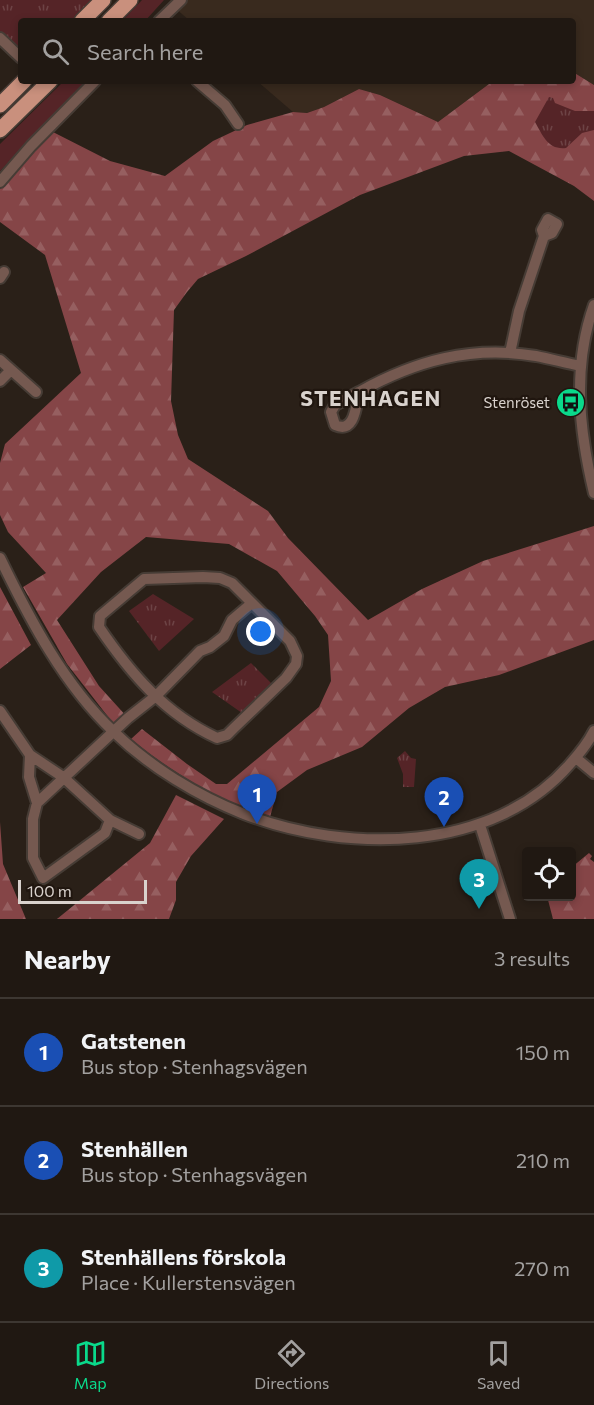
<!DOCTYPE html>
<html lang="en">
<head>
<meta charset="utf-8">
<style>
	:root { --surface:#201812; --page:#2d2520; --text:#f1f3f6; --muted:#a2a09f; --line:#3d3732; --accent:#0ad98b }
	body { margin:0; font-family:Commissioner,sans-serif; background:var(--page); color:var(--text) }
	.controls { position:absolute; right:18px; bottom:18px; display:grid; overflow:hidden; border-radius:6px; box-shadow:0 3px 9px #0003 }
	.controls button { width:54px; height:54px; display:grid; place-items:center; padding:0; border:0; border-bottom:2px solid var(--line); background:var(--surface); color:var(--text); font:30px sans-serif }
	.scale { position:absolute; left:18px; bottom:15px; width:129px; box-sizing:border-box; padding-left:6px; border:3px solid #d9d2cd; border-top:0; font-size:16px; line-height:21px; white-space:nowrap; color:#d9d2cd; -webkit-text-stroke:4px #20160f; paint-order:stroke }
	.you { position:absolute; left:261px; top:632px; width:21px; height:21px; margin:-15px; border:4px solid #fff; border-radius:50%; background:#1a73e8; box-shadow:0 0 0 9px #1a73e833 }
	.badge { display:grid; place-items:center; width:39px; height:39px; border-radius:50%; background:var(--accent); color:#fff; font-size:20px; font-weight:700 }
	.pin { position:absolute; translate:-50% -50px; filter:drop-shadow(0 2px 3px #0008) }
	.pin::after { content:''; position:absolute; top:32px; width:21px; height:18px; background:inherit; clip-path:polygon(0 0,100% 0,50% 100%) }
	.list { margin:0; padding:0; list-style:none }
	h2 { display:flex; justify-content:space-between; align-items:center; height:78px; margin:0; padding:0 24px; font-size:26px }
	h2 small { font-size:20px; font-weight:400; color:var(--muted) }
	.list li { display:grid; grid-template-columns:39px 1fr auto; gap:18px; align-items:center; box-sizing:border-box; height:108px; padding:0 24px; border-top:2px solid var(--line) }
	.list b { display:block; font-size:22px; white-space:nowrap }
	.list p { margin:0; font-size:20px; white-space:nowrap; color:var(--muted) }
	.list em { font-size:20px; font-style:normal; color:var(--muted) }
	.icon { flex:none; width:33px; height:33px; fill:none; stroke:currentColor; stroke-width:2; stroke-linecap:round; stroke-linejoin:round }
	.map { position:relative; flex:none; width:594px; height:919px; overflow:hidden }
	.search { position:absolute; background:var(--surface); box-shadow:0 3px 9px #0003; left:18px; right:18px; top:18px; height:66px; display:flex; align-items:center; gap:15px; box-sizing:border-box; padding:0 21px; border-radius:6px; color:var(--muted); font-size:22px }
	.sheet { height:402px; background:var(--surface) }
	nav { display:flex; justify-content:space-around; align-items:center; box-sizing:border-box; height:84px; border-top:2px solid var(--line); background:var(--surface); font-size:16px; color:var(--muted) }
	nav a { display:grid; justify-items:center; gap:3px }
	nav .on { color:var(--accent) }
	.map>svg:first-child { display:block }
</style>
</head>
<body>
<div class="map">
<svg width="594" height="919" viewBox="0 0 594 919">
	<defs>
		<pattern id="forest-firs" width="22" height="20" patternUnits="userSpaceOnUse" patternTransform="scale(1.5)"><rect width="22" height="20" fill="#854547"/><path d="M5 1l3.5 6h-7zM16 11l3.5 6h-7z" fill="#965f60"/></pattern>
		<pattern id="park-tufts" width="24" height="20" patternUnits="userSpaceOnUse" patternTransform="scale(1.5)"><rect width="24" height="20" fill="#552427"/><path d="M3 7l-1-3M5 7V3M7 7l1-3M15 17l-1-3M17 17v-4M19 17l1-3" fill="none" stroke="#6d4345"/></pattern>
	</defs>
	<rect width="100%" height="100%" fill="#2a2018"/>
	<path fill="#392a1e" d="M181 0H594V85L573 72V21H190L174 7Z
		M257 81H493L438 122 380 95 359 89 324 107 307 113 293 112Z"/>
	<path fill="#552427" d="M142 0H164L145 21H122Z
		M64 81H88L0 171V144Z"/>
	<path fill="url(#forest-firs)" d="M573 72 594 85V201L574 186 509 151 464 156 360 195 246 256 198 279 187 292 174 310 171 401 178 435 188 459 268 511 288 538 368 620 422 589 483 561 594 526V640L499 675 445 687 409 708 362 747 307 770 277 792 270 817C218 800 173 774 131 739L142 729 187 764 216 784H227L319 707 331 681 328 635 315 616 277 571 229 544 146 537 101 572 57 620 99 686 128 718 116 727 67 664 23 587 46 573 8 532 0 515V463L5 444 81 373 45 255 0 222V182L49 130 110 161 165 176 213 141 247 125 293 112 307 113 324 107 359 89 380 95 438 122 493 81H573Z
		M0 587 31 645 0 669Z
		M176 795 224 819 191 856 176 882V900L169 919H57L150 843Z
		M0 822 3 864 26 919H0Z
		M589 853 592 856 590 859 594 862V919H553L548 900 556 897 572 896V867Z"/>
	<path fill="url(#park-tufts)" d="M0 0H95L75 21H21V57L0 37Z
		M549 97 553 98 555 103 575 111H594V130L582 133 566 148C548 150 543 136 535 122Z
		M153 594 194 619 159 651 129 611Z
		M251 663 273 685 242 713 212 692Z
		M405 751 411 758 416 759 414 787H403V774L397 758Z"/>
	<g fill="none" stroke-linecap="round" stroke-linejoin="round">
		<defs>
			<path id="minor" d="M159 21 181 0
				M0 38 21 58
				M197 81 225 105 238 124
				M0 182 31 146 95 81
				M0 278 4 272
				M594 305C572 367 579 430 594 493
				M510 353 519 311 544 236 552 233 557 224 548 219 542 230 544 236
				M0 360 36 392
				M0 381 11 370
				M359 392 335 405 331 412 335 425C355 434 356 406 359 392 415 361 471 345 536 356 551 359 566 363 581 366
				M0 558C30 620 64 685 114 732 150 767 198 796 244 814 348 854 493 853 570 764 579 754 588 743 594 731
				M203 577 220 578 232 583 290 641 297 656 296 664 286 678 234 728 227 735 217 738C165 714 131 674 99 627L100 616 144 579Z
				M0 711 30 755 63 777 110 820 105 833 43 878 33 858V819L37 803 128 718 156 696 200 651 210 647 224 636 232 620 252 603
				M30 755 29 777 37 803
				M576 758 594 773
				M110 820 139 834
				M480 825 510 919"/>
			<path id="primary" d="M82 21 103 0
				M109 21 130 0
				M0 105 24 81
				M0 130 50 81"/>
		</defs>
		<use href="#minor" stroke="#463c35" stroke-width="14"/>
		<use href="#primary" stroke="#463c35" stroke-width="18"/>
		<use href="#minor" stroke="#755950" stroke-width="10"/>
		<use href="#primary" stroke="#c9907d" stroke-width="15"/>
	</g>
	<defs>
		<symbol id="bus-disc" viewBox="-11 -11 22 22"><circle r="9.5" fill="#0ad98b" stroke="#20160f"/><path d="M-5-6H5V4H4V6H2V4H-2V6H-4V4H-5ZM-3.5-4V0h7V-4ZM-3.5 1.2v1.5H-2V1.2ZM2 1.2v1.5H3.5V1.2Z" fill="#111"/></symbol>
	</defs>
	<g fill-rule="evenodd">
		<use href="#bus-disc" x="554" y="386" width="33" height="33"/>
	</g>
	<g text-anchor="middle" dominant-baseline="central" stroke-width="4.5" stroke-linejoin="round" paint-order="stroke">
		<g font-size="15" fill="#d9d2cd" stroke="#20160f" text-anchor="end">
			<text x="550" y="402">Stenröset</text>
		</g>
		<g font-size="21" font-weight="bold" letter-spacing="1.5" fill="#d9d2cd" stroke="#20160f">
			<text x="371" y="397">STENHAGEN</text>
		</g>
	</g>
</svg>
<div class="controls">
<button><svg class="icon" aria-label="locate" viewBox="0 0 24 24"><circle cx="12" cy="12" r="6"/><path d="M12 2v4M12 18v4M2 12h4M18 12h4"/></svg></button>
</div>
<div class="scale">100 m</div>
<div class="you"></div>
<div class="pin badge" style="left:257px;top:824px;background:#1a4fb4">1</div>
<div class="pin badge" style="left:444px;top:827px;background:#1a4fb4">2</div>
<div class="pin badge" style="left:479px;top:909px;background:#0f9aa8">3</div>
<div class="search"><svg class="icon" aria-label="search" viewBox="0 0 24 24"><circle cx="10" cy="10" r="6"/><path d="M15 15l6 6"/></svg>Search here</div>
</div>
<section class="sheet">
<h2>Nearby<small>3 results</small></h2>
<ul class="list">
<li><span class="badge" style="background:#1a4fb4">1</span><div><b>Gatstenen</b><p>Bus stop · Stenhagsvägen</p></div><em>150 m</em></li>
<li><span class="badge" style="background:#1a4fb4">2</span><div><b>Stenhällen</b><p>Bus stop · Stenhagsvägen</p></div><em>210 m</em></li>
<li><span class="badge" style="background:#0f9aa8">3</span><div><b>Stenhällens förskola</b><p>Place · Kullerstensvägen</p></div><em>270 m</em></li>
</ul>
</section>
<nav>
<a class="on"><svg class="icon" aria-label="map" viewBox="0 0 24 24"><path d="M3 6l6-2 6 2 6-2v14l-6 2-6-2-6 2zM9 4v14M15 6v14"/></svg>Map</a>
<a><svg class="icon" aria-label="directions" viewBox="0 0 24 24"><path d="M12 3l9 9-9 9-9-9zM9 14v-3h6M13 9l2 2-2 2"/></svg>Directions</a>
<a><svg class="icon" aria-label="saved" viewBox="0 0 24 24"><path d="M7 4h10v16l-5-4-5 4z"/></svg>Saved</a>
</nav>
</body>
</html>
